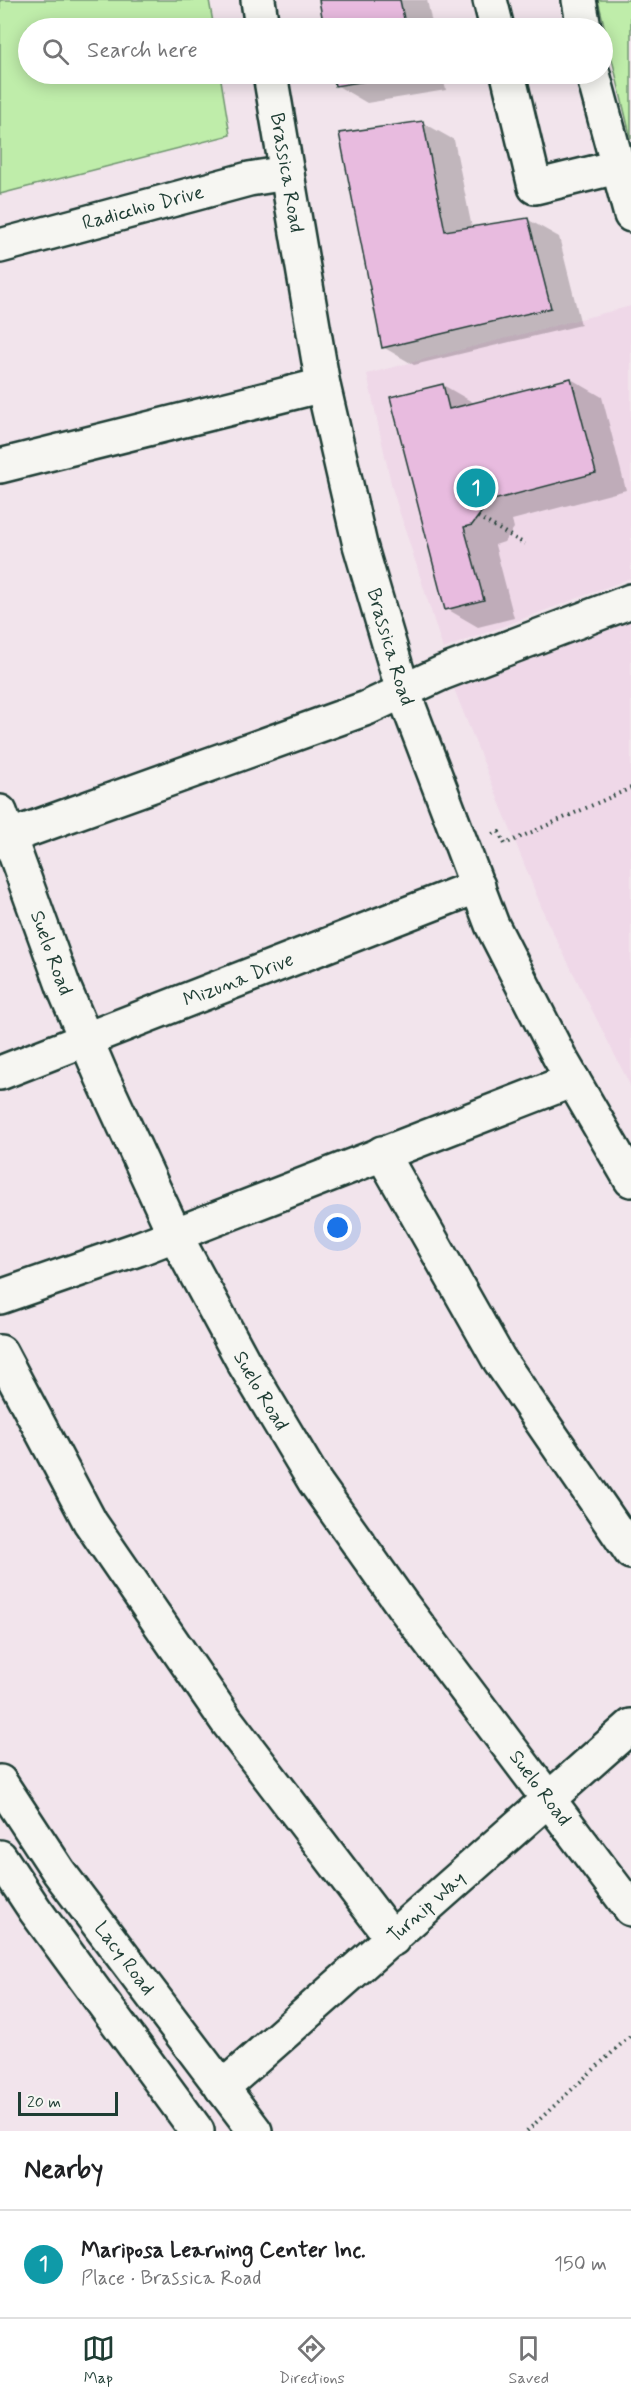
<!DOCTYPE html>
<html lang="en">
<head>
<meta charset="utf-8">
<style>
	:root { --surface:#fff; --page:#f6f6f6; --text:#202124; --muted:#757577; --line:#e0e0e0; --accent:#1f3d34 }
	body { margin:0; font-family:Mynerve,sans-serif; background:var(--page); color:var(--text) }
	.scale { position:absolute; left:18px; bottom:15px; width:100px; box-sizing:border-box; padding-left:6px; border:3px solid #1f3d34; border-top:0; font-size:16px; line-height:21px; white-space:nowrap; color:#1f3d34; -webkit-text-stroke:4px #f6f6f2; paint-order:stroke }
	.you { position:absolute; left:338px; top:1228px; width:21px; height:21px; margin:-15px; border:4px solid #fff; border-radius:50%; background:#1a73e8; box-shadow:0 0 0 9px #1a73e833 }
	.badge { display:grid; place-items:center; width:39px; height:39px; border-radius:50%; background:var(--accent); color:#fff; font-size:20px; font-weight:700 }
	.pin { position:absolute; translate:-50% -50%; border:3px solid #fff; box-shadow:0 2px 6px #0006 }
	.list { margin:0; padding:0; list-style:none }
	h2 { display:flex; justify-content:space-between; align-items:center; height:78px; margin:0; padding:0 24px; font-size:26px }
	h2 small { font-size:20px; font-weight:400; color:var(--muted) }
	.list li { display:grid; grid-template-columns:39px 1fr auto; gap:18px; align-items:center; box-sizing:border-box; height:108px; padding:0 24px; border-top:2px solid var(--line) }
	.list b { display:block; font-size:22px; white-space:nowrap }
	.list p { margin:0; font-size:20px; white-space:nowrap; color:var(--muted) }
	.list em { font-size:20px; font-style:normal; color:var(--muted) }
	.icon { flex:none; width:33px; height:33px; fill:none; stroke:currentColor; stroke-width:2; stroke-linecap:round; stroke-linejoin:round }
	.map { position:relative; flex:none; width:631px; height:2131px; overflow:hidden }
	.search { position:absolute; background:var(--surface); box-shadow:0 3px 15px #0003; left:18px; right:18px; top:18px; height:66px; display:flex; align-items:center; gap:15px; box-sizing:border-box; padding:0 21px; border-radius:33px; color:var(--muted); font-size:22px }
	.sheet { height:186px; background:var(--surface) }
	nav { display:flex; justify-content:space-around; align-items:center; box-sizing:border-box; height:84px; border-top:2px solid var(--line); background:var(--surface); font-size:16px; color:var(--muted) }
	nav a { display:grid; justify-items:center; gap:3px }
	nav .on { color:var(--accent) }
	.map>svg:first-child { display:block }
</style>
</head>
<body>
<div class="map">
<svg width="631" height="2131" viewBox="0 0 631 2131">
	<rect width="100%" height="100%" fill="#f2e4ec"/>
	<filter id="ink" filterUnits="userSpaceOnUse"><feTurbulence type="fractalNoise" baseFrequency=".0167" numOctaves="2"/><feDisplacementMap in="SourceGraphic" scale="12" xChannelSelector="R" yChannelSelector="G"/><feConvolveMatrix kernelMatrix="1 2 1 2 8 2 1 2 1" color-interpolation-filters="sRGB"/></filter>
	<g filter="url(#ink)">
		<path fill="#efd8e8" d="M631 306V578L443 649 392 488 367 374Z
			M631 621V1087L547 921 454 689Z"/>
		<path fill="#bfedaa" stroke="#6f956f" stroke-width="1.5" d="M0 0H209L214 28H28V74H220L230 135 0 194Z
			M598 0H631V139Z"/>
		<path fill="#0003" d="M320 0H427L433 28H326Z
			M334 74H442L446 90 367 103 336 85Z
			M422 122 454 140 472 228 527 219 559 237 581 325 414 365 383 347Z
			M571 379 602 397 626 490 512 520 514 528 504 542 495 545 514 618 478 627 447 609 443 385 474 403Z"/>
		<path fill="#e8bbdf" stroke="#1f3d34" stroke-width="1.5" d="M319 0H400L406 28H324Z
			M333 74H411L335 86Z
			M423 121 445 231 528 218 551 308 382 348 339 133Z
			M571 378 596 473 482 503 483 510 472 525 464 527 484 600 445 610 390 397 443 384 449 409Z"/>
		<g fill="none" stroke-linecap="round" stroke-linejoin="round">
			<defs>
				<g id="minor">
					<path d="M258 0 262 28"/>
					<path d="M490 0 497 28"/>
					<path d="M579 0 584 28"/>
					<path id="s1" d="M270 74 323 385 360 545 403 691 492 925 559 1056 631 1180"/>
					<path d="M508 74 535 187 617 167"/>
					<path d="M593 74 631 215"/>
					<path id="s2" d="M0 246 249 179 287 173"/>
					<path d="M0 466 323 385"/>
					<path id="s3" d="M0 812 64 988 102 1077 175 1235 244 1363 315 1482 403 1606 631 1909"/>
					<path d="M0 840 367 708 442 673 631 601"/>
					<path id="s4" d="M0 1073 478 886"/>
					<path d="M382 1153 498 1358 631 1552"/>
					<path d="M0 1297 138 1249 573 1080"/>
					<path d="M0 1352 90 1522 226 1720 393 1939"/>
					<path id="s5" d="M0 1782 59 1872 255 2131"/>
					<path d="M0 1857 35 1910 197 2131"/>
					<path id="s6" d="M222 2088 631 1726"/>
				</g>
			</defs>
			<use href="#minor" stroke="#1f3d34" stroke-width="38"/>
			<path stroke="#1f3d34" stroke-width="4" stroke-dasharray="1.5 4.5" stroke-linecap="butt" d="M478 517 525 544
				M493 834 499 832 505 844 631 788
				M527 2131 631 2035"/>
			<use href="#minor" stroke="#f6f6f2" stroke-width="33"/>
		</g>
	</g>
	<g text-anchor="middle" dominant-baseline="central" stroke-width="4.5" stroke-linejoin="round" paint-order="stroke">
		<g font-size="20" fill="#1f3d34" stroke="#f6f6f2">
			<text stroke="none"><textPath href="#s1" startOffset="100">Brassica Road</textPath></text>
			<text stroke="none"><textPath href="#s2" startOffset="148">Radicchio Drive</textPath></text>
			<text stroke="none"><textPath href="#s1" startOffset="586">Brassica Road</textPath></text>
			<text stroke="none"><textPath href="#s3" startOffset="150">Suelo Road</textPath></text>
			<text stroke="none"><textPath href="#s4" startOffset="256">Mizuna Drive</textPath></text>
			<text stroke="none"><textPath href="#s3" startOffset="636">Suelo Road</textPath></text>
			<text stroke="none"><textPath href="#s3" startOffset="1122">Suelo Road</textPath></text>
			<text stroke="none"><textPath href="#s6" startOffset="273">Turnip Way</textPath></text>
			<text stroke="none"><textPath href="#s5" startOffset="216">Lacy Road</textPath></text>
		</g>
	</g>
</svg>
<div class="scale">20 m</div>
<div class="you"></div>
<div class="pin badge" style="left:476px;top:488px;background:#0f9aa8">1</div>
<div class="search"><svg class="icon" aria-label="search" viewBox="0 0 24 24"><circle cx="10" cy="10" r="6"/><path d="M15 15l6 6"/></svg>Search here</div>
</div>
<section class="sheet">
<h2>Nearby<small></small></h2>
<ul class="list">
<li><span class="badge" style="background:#0f9aa8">1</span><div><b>Mariposa Learning Center Inc.</b><p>Place · Brassica Road</p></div><em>150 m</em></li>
</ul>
</section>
<nav>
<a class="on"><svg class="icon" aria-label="map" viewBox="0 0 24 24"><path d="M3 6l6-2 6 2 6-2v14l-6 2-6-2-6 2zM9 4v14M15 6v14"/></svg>Map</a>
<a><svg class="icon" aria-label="directions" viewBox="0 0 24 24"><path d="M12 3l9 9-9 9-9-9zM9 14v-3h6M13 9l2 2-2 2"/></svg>Directions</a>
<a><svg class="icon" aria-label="saved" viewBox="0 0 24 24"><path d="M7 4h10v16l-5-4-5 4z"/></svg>Saved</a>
</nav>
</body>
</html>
